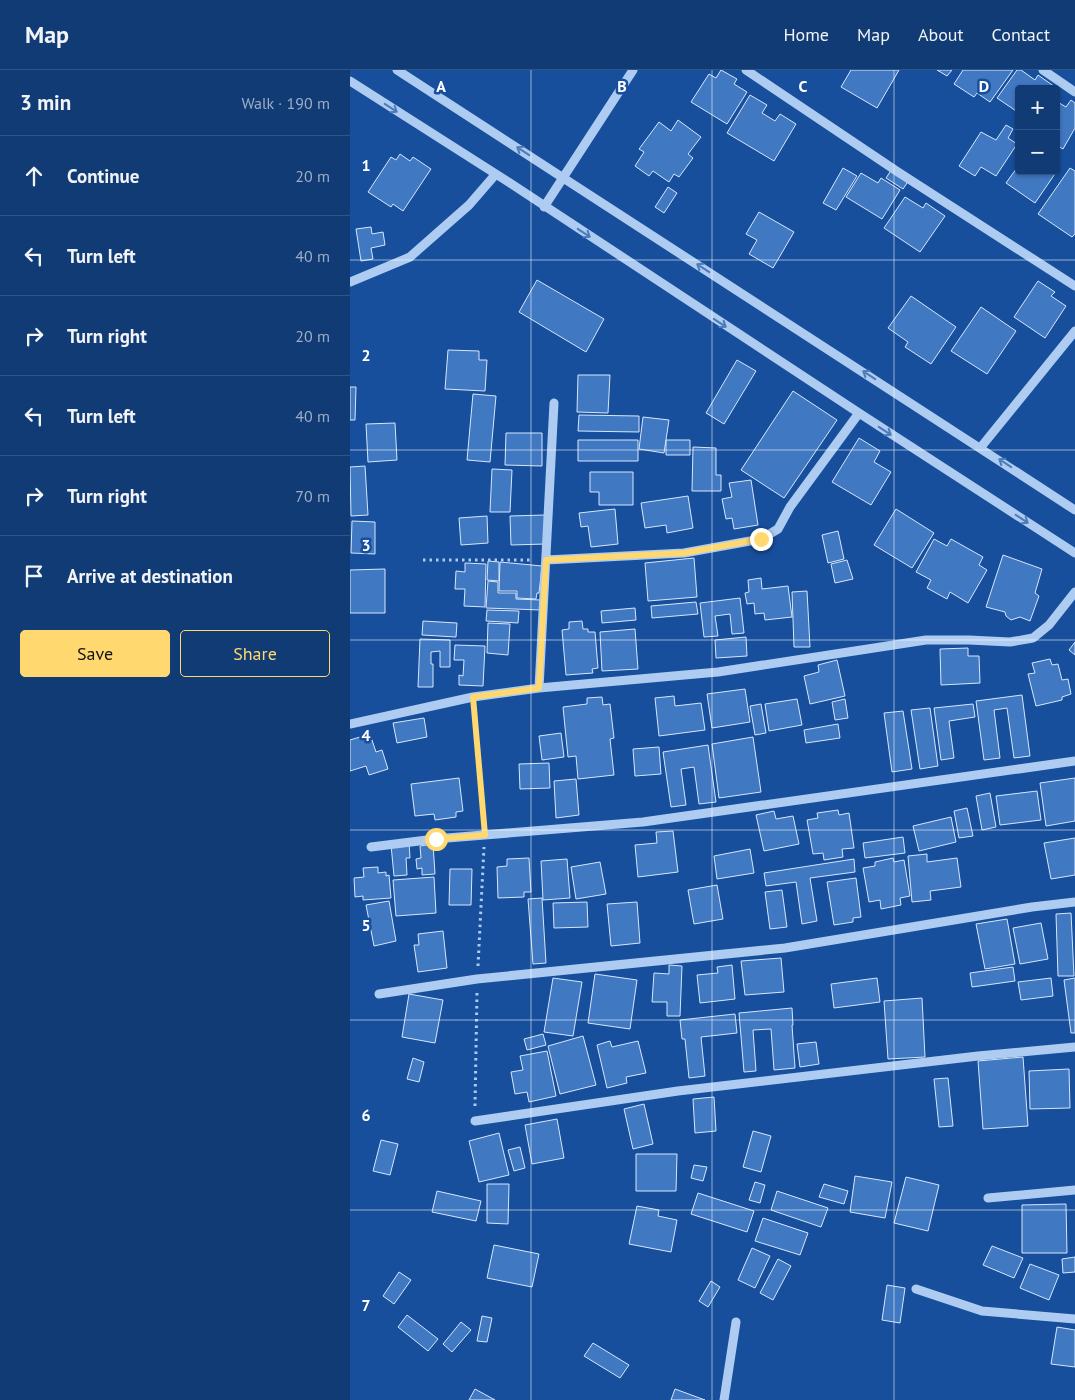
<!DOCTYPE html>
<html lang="en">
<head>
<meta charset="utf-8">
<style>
	:root { --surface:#113b75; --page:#1e467d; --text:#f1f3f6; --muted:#9cadc5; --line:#305587; --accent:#ffd86f }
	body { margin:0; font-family:"PT Sans",sans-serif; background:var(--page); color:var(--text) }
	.controls { position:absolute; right:15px; top:15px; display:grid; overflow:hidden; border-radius:5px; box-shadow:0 1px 4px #0004 }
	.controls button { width:45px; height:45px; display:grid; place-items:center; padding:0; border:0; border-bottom:1px solid var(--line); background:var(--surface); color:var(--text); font:25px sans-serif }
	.stop { position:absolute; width:15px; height:15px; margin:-11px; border:4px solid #ffd86f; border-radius:50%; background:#fff }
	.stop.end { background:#ffd86f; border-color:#fff; box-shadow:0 1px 5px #0008 }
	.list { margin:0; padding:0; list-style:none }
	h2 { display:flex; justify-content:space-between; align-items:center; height:65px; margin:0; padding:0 20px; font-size:21px }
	h2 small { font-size:16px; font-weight:400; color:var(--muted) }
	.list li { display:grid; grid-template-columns:32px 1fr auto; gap:15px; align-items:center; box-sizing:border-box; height:80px; padding:0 20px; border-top:1px solid var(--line) }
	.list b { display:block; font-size:19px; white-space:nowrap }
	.list em { font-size:16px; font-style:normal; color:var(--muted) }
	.actions { display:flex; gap:10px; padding:15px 20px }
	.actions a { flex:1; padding:11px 0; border:1px solid var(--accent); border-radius:5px; text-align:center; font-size:18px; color:var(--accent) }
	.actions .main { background:var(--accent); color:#111 }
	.icon { flex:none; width:28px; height:28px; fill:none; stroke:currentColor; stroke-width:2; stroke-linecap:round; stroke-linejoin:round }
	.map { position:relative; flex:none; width:725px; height:1330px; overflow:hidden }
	header { display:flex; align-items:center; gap:30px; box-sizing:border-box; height:70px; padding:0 25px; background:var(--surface); border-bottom:1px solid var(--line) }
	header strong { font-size:24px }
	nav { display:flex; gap:28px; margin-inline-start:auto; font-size:18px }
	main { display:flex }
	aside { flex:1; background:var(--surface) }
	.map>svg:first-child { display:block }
</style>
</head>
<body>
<header>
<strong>Map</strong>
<nav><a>Home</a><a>Map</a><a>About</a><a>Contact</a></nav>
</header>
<main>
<aside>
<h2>3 min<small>Walk · 190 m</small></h2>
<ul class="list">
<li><svg class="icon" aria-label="ahead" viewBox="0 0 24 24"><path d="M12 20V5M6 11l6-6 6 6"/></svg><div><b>Continue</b></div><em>20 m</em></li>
<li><svg class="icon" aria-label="left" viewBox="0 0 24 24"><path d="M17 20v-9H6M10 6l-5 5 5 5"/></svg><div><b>Turn left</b></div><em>40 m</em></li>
<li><svg class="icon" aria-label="right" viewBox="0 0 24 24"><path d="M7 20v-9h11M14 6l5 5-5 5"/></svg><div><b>Turn right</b></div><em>20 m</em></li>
<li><svg class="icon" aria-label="left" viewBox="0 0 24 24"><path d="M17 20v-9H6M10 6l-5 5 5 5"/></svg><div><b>Turn left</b></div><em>40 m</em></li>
<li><svg class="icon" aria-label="right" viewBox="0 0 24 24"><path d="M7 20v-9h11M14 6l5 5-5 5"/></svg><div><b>Turn right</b></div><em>70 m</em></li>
<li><svg class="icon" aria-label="arrive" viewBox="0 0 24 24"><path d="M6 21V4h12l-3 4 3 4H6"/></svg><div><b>Arrive at destination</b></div></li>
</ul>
<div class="actions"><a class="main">Save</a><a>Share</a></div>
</aside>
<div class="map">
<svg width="725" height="1330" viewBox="0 0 725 1330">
	<rect width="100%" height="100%" fill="#174f9c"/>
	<path fill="#4078c2" stroke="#d6e7fc" d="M371 0 387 9 384 14 397 22 377 54 341 32 359 4 366 8Z
		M501 0H549L527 38 491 17Z
		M587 0H602L597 6Z
		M613 0H663L640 32 627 23 624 27 604 14Z
		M667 0H671L685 10 688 5 708 19 706 21V19H669V43L647 28Z
		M400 25 417 35 412 43 425 51 430 44 446 54 424 91 377 63Z
		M721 30 725 33V58L713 79 706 75V31L716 37Z
		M328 50 351 67 338 84 343 88 329 107 324 104 319 112 303 101 299 106 285 96 294 82 289 79 309 52 321 61Z
		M656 55 663 59 658 68 667 74 646 106 631 97 625 106 609 96 631 62 646 70Z
		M50 84 60 91 63 87 81 99 53 141 43 134 41 137 18 122 41 87 46 90Z
		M669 95V101H706V96L709 98 685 133 656 113Z
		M493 98 507 106 486 140 473 133Z
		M720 98 725 101V164L722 167 688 144Z
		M542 99 559 110 553 119 536 108Z
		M511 103 528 113 531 108 550 120 532 149 496 127Z
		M318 117 327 123 314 143 305 137Z
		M555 127 573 138 576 133 595 146 570 182 534 158Z
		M409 142 444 162 423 198 399 184 407 170 396 164Z
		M21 157 22 164 33 162 35 175 21 178 23 189 11 191 6 159Z
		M187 210 254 249 236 282 169 242Z
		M688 211 705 222 701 226 716 236 695 268 664 247Z
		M561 226 606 257 581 294 555 277 558 272 538 258Z
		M631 237 666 261 637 304 601 281Z
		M98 280 129 281V290H137L135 321 95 319Z
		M387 290 406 301 374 354 356 343Z
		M228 305H260L258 343 227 342Z
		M0 317H6L5 350H0Z
		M443 321 487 350 434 428 391 400Z
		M123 324 146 326 140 392 117 390Z
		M229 345 289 346V362L228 361Z
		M293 347 319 350 314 383 289 379Z
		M45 353 47 390 18 392 16 354Z
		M156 363H192V396L155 395Z
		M509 368 530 381 524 392 541 402 521 435 482 412Z
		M228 370H288V391H228Z
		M316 370H340V385H316Z
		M343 377 366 378V405H371V421H342Z
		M15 396 18 445 1 446 0 397Z
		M142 399 162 400 160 442H140Z
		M240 402H283V435H249V422H240Z
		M401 410 408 455 384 459 382 448 376 449 372 429 382 427 379 413Z
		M338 426 343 458 317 463 316 455 295 458 291 433Z
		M265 439 268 474 241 477 238 456 231 457 229 443Z
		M546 439 584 463 562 498 524 475Z
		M195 445 196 474 161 475 160 446Z
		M137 446 138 473 111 475 109 448Z
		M2 451 25 452V484L1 483Z
		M488 461 494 489 478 493 472 465Z
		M584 469 597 476 601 469 633 487 629 495 637 500 618 533 600 522 597 529 577 518 581 510 566 502Z
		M653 485 692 499 685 523 689 526 680 551 670 547 661 550 656 546 655 542 636 537Z
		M344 488 347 527 298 531 295 493Z
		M497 490 503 509 485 513 481 494Z
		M138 491 149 492V511L137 510Z
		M150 492 192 496 189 523H187L186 529 167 528V521H149Z
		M115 493 136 494 135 537 114 536 115 519H105L106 501 115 502Z
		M35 499V543H0V500Z
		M411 508 412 519 438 516 442 547 415 550 414 543 405 544 404 533 397 534 395 523 399 522 398 510Z
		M138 511 148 512V523H166V529L191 530V540L136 538Z
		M457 521 460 577H444L442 522Z
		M390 528 394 563 382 564 380 544 365 546 368 566 354 567 350 533Z
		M346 532 348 544 302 548 301 536Z
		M285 538 286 550 252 553 251 541Z
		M137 540 169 541 168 553 136 551Z
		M73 551 107 553 106 567 72 565Z
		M232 551 233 559H238V562H245L248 598 242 599 243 603 216 605 212 560 219 559V552Z
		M138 553 160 554 158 585 137 583Z
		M285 559 288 599 252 601 250 562Z
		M396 567 397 586 366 588 365 570Z
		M70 569 100 570V597H90V581L81 582V594H83V617H68Z
		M725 572V585L719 580Z
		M105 575 135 576 133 616 109 615V605L113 606 114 590H104Z
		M618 578V586H629L630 613 591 615 590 579Z
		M700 589 702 595 708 594 712 610 718 609 721 624 712 627V630L686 636 678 604 685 603 682 593Z
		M487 590 495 626 460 634 454 606 469 602 468 595Z
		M395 619 400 652 362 658 357 624Z
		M672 625 680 686 664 688 657 638 644 640 650 688 634 690 626 631Z
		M324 626 325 636 351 633 355 660 309 666 305 628Z
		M252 627 253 635 260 634 264 668 260 669 264 705 228 709 226 686 218 687 213 637 237 634V628Z
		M447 629 452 655 419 661 415 634Z
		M495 629 498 648 485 650 482 632Z
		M411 634 416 663 405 665 400 636Z
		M623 634 625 647 599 651 604 688 591 690 584 638Z
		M580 638 588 696 570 699 561 640Z
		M553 641 562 699 542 702 534 643Z
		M74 648 77 667 47 673 43 653Z
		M488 654 490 668 456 673 454 660Z
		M211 663 214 687 192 690 189 666Z
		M20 664 26 682 32 680 38 699 19 705 16 696 0 701V670Z
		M403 667 411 722 369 728 362 674Z
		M358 675 366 732 349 734 344 697 331 699 336 735 321 737 313 682Z
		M309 677 311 704 285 706 283 679Z
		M199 693 200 718 170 719 169 694Z
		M109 708 113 741 106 742V747L85 750 84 744 65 746 61 714Z
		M725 708V751L696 756 690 713Z
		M226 709 229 745 206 748 204 711Z
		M687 721 691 750 650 755 646 726Z
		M640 723 646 757 632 760 626 726Z
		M617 738 623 766 609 768 604 741Z
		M488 740 489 745 499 743 504 778 492 779 493 787 474 790 473 783 463 784 457 750 468 748 467 743Z
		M424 741 426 749 443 746 449 774 414 781 406 745Z
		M601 747 606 772 569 781 563 756Z
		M323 761 328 802 288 807 285 775 307 773 306 762Z
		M553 767 555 783 515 788 513 773Z
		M725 768V805L701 809 694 773Z
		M59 773 60 788H56L57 805 44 806 41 775Z
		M83 774 85 804 72 805V798L67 799 66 789 71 788 70 776Z
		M400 779 404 803 367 809 364 786Z
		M577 784V792L607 788 611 817 580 821 581 830 562 832 558 786Z
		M179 788 181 822H174V827L148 828 147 797 157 796V789Z
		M543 788 544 792 554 790 560 826 550 828 551 835 531 839 530 830 519 832 513 798 525 796V792Z
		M217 789 220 828 193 830 191 791Z
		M504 789 505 802 460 808 467 851 452 854 446 812 416 816 414 803Z
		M250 792 256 824 226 829 221 797Z
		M28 797V803L36 802V806L39 805 41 828 13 830V826L5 827 4 808 14 807 13 798Z
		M100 799H122L121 835H99Z
		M84 807 86 843 46 846 43 810Z
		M506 808 511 847 503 848V852L484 855 477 812Z
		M367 815 373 849 344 854 338 820Z
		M432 820 437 857 420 859 415 822Z
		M192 828 196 893 183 894 178 829Z
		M39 831 46 871 24 876 16 835Z
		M237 832 238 857 204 858 203 833Z
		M287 832 290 873 261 876 257 834Z
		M721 843 724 906H708L706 844Z
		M657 849 665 894 635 899 626 854Z
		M691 853 698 889 670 894 663 858Z
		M93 861 97 898 68 902 64 875H69L68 864Z
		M431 888 434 922 395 925 391 891Z
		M319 895 332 896 330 946H317V932H302L304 903 319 904Z
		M382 895 385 929 350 933 347 905 368 903 367 897Z
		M663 897 665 911 622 917 620 903Z
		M245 904 287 910 280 959 238 953Z
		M203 908 232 912 223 966 194 962Z
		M527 908 530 932 484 938 481 914Z
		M701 908 703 926 671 930 668 912Z
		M725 908V963H721L714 910Z
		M59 924 93 930 85 973 52 967Z
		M572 928 575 987 538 989 534 931Z
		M442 938 443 955H442L445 998 424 1000 421 959 403 960 406 1001 394 1002 389 943Z
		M385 944 387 963 351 967 355 1006 339 1008 335 969H332L330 950Z
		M193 964 196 975 177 980 174 969Z
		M233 966 246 1015 210 1024 198 976Z
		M260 971 262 977 288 971 296 1003 276 1007 277 1013 257 1018 247 975Z
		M466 972 469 994 450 997 447 974Z
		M197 981 206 1026 179 1032 177 1022 165 1024 161 1002 173 1000 170 986Z
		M673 987 678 1056 633 1059 628 991Z
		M63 988 74 992 69 1012 57 1009Z
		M719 999 720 1038 680 1039 679 1001Z
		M598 1008 603 1056 589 1057 584 1009Z
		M364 1027 366 1061 345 1063 343 1029Z
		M294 1034 303 1074 283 1079 274 1039Z
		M207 1049 214 1088 182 1094 175 1055Z
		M403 1061 421 1066 411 1102 393 1097Z
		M149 1063 159 1105 129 1112 119 1071Z
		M31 1070 48 1074 40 1105 23 1101Z
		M170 1077 175 1098 164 1101 158 1080Z
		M286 1084H327L326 1121H286Z
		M344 1095 357 1097 353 1111 341 1108Z
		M505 1106 542 1112 535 1148 500 1142Z
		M556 1107 589 1115 578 1161 544 1153Z
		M405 1112 415 1115 410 1133 399 1130Z
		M137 1114H159L158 1154 137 1153Z
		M474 1114 498 1121 494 1134 469 1127Z
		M87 1121 131 1131 126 1151 82 1142Z
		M427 1121 478 1138 471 1157 421 1140Z
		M348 1123 404 1141 397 1162 341 1144Z
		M716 1134 717 1183H672V1135Z
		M287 1136 309 1140 308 1146 327 1150 321 1182 279 1174Z
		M413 1148 458 1163 450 1185 405 1171Z
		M144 1175 189 1184 182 1217 137 1208Z
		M642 1176 673 1188 664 1208 633 1195Z
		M402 1178 420 1186 405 1218 388 1210Z
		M725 1187V1202L713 1203 712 1189Z
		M428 1189 441 1196 423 1230 410 1223Z
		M680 1194 709 1205 699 1230 670 1218Z
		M49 1202 61 1210 44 1234 33 1226Z
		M361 1211 370 1217 358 1237 349 1231Z
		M537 1215 555 1218 550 1253 532 1250Z
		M57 1245 88 1269 78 1281 48 1257Z
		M132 1246 142 1248 137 1272 127 1271Z
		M111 1252 121 1260 102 1282 93 1274Z
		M707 1257 725 1260V1297L701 1294Z
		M243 1273 279 1295 270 1308 234 1286Z
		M125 1319 145 1330H119Z
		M325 1319 355 1330H321Z"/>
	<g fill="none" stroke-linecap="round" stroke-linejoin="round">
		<path stroke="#aeccf2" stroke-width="3" stroke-dasharray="2.5 4" stroke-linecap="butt" d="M73 490H182
			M124 640 134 751
			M128 896 134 777
			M125 1036 127 922"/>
		<path stroke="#aeccf2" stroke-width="9" d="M47 0 725 440
			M396 0 548 102 725 216
			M693 0 725 22
			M0 11 160 113 509 343 725 483
			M194 137 283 0
			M0 212 60 187 119 135 145 105
			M631 377 725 261
			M196 490 334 483 411 469 428 459 440 437 509 343
			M189 618 204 333
			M0 654 123 627 189 618 368 602 576 570H619L660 572 683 568 699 555 725 522
			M21 777 85 769 293 752 725 691
			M29 924 127 909 435 878 682 837 725 832
			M125 1051 328 1021 628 986 725 977
			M638 1128 725 1120
			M566 1219 632 1241 725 1249
			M374 1330 386 1252"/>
	</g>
	<defs><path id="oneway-shaft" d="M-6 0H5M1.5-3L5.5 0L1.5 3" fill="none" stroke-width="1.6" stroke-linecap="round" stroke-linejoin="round" transform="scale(1.25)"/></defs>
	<g stroke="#4c7bba">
		<use href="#oneway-shaft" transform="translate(41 38) rotate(33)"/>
		<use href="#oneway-shaft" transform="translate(173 81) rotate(-147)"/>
		<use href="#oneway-shaft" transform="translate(234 163) rotate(33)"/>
		<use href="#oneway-shaft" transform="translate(353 198) rotate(-147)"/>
		<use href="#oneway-shaft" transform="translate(370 253) rotate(33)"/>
		<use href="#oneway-shaft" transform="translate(519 305) rotate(-147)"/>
		<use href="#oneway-shaft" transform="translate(535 361) rotate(33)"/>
		<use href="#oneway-shaft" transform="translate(655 393) rotate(-146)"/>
		<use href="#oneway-shaft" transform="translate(672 449) rotate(33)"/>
	</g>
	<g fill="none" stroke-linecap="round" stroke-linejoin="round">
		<path stroke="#ffd86f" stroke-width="6" d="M86 769 135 765 123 627 189 618 196 490 334 483 411 469"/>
	</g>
	<path fill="none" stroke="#fff" stroke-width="1" stroke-opacity="0.55" d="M181 0V1330M362 0V1330M544 0V1330M0 190H725M0 380H725M0 570H725M0 760H725M0 950H725M0 1140H725"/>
	<g font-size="16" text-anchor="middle" font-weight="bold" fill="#fff" stroke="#174f9c" stroke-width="5" stroke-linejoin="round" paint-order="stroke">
		<text x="91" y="22">A</text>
		<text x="272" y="22">B</text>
		<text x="453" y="22">C</text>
		<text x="634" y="22">D</text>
		<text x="16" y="101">1</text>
		<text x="16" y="291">2</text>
		<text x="16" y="481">3</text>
		<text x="16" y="671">4</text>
		<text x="16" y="861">5</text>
		<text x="16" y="1051">6</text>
		<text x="16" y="1241">7</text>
	</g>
</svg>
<div class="controls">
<button>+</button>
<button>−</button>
</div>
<div class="stop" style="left:86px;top:769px"></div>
<div class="stop end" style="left:411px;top:469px"></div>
</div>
</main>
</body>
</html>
